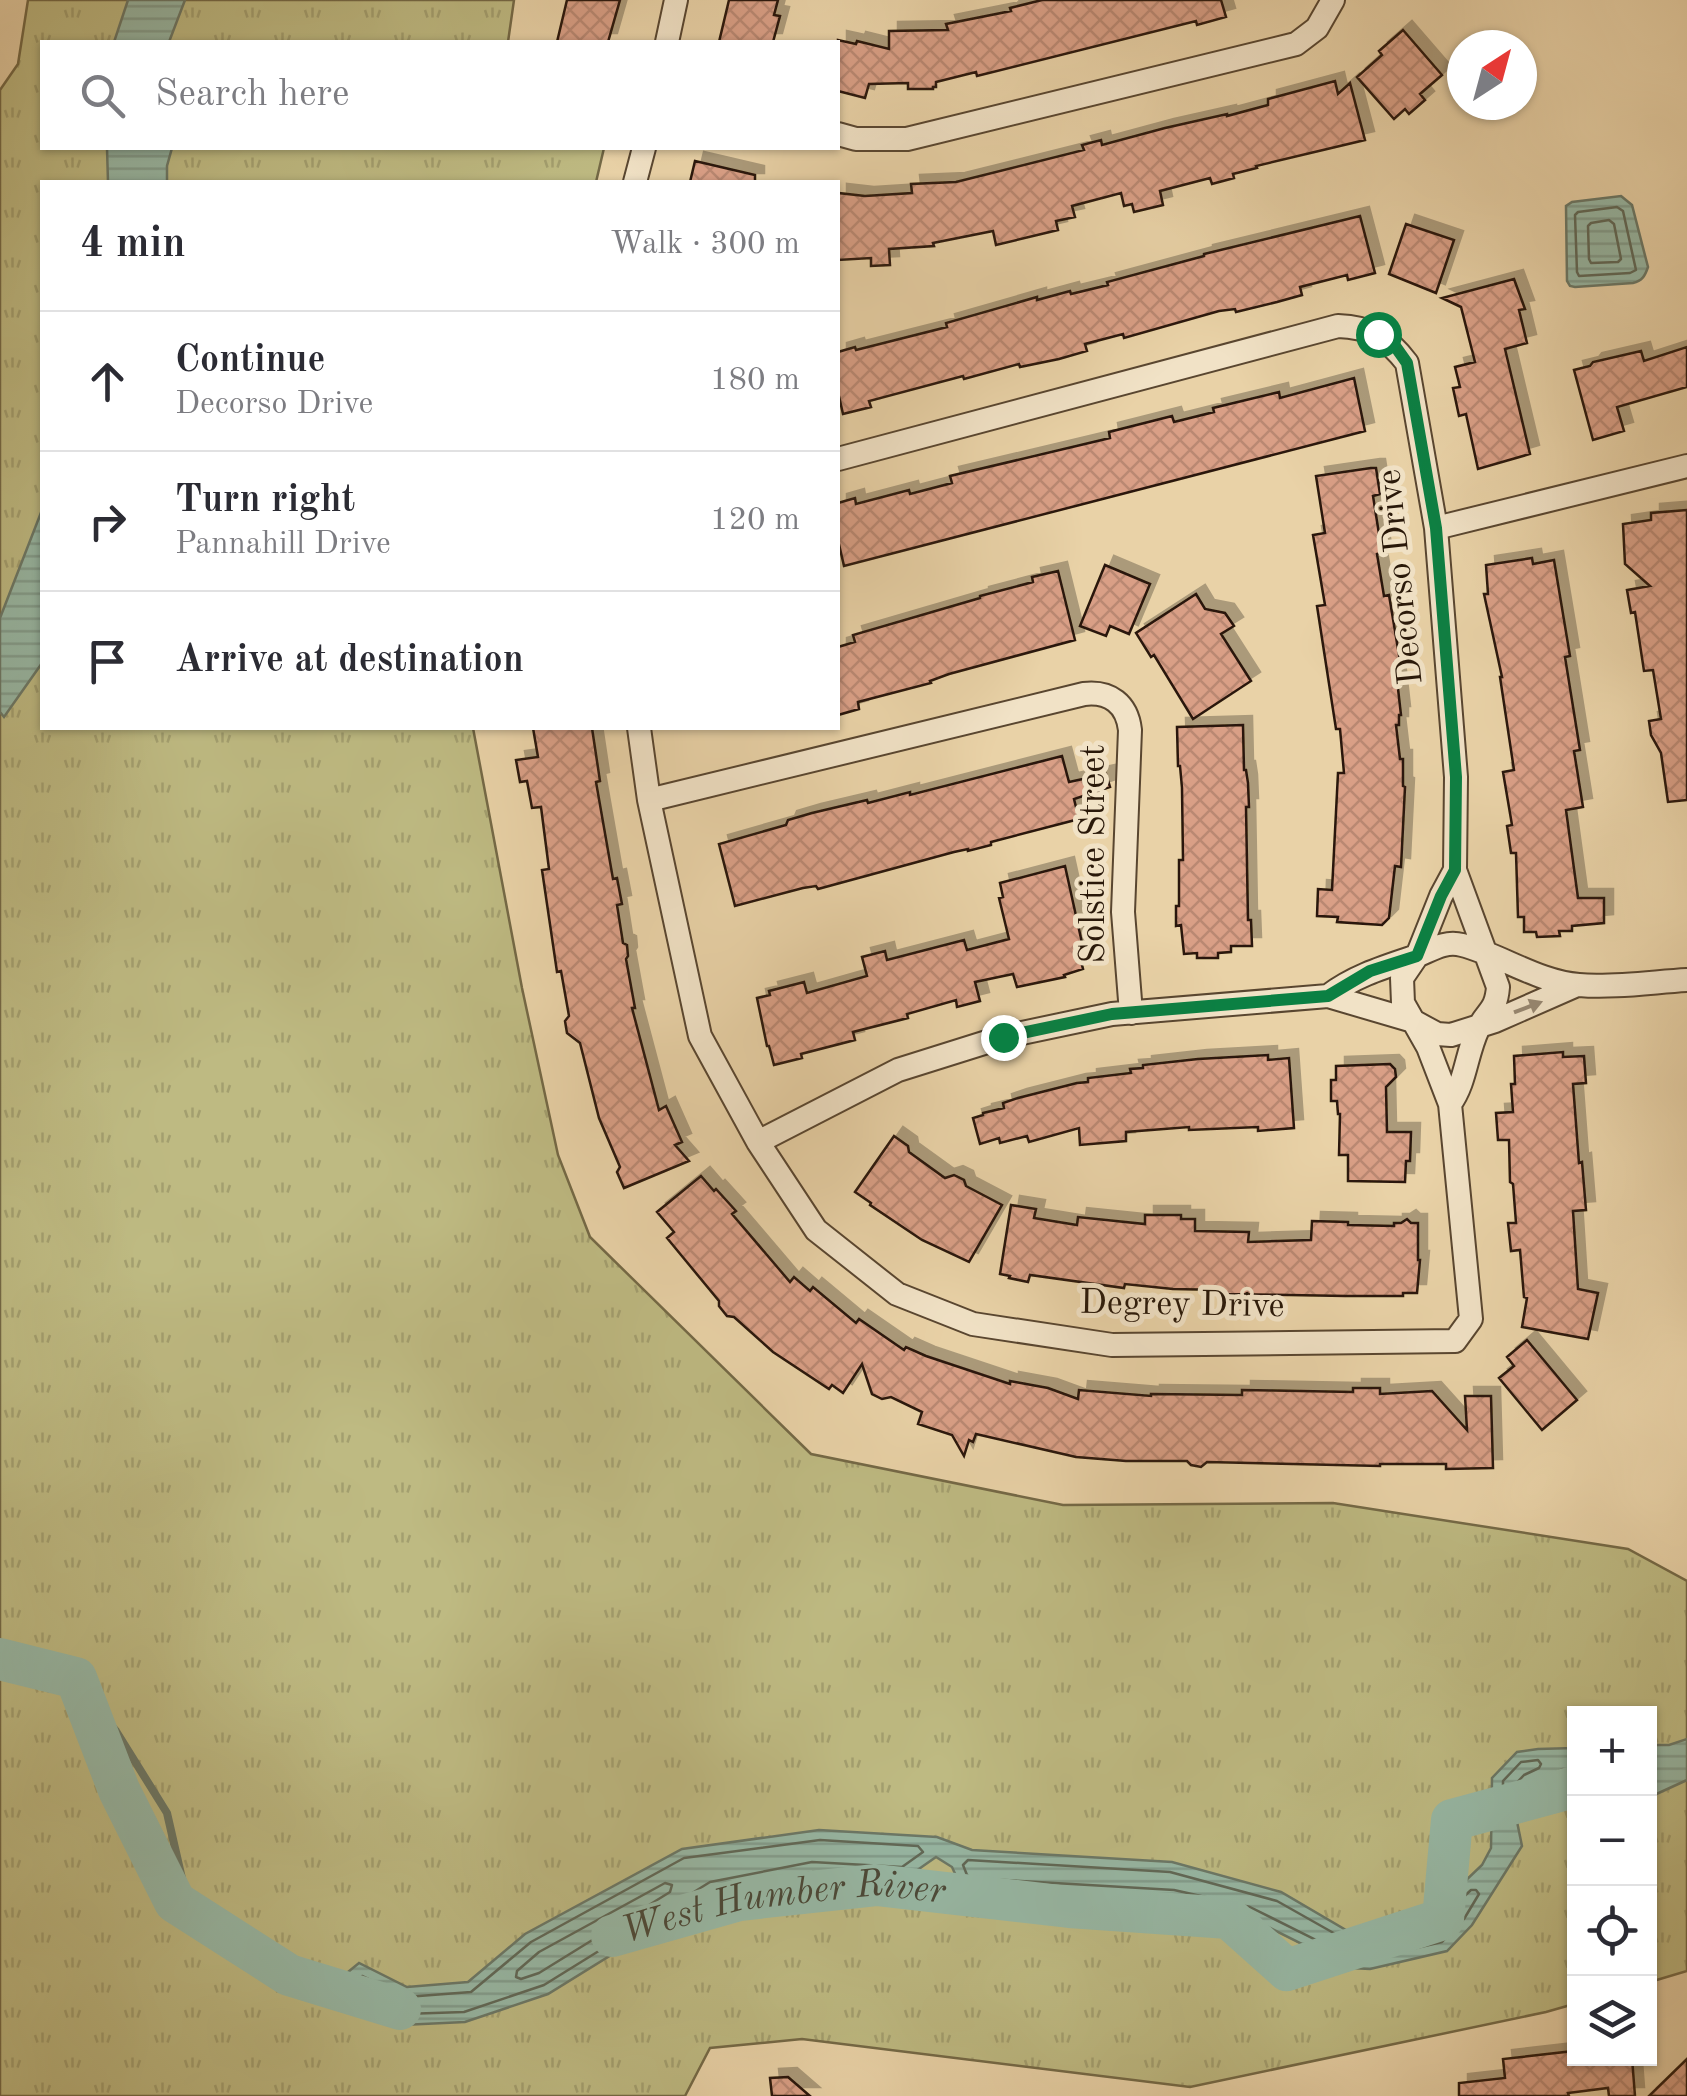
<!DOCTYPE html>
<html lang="en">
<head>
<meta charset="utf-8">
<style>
	:root { --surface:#fff; --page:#f2f2f3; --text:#2b2b33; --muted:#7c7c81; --line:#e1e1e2 }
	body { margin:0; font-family:"Old Standard TT",serif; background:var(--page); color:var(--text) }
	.controls { position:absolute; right:30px; bottom:30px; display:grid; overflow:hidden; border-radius:0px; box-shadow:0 2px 8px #0004 }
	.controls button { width:90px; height:90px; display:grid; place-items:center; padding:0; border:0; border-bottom:2px solid var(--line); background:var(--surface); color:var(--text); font:50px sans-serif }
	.compass { position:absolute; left:1447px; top:30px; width:90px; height:90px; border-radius:50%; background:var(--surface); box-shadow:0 2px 8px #0004; rotate:36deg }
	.stop { position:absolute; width:30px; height:30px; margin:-22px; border:8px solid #0b8043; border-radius:50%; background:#fff }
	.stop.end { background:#0b8043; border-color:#fff; box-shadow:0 2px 10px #0008 }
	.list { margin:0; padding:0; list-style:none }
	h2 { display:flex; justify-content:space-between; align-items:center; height:130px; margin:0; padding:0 40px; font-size:42px }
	h2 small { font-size:32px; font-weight:400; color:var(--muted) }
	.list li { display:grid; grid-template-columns:65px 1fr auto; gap:30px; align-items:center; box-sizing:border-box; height:140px; padding:0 40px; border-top:2px solid var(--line) }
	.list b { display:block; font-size:38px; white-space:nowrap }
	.list p { margin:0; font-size:32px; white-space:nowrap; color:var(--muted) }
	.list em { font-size:32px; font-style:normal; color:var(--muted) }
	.icon { flex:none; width:55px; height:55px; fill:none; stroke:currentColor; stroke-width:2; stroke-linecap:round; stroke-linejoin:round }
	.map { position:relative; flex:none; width:1687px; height:2096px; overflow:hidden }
	.search { position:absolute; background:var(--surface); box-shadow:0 2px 8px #0004; left:40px; top:40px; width:800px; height:110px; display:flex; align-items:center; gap:25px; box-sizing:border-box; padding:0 35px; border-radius:0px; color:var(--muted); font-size:38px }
	.panel { position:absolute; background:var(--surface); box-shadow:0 2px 8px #0004; left:40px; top:180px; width:800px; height:550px; border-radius:0px }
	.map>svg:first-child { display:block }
</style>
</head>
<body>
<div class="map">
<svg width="1687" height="2096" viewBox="0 0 1687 2096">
	<defs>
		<pattern id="park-tufts" width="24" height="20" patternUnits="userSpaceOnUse" patternTransform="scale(2.5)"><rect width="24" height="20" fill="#beba82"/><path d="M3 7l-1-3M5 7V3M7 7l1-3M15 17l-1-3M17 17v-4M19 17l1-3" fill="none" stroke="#a39f6f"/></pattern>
		<pattern id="water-rules" width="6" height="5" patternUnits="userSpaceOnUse" patternTransform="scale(2.5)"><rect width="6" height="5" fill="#97b8a5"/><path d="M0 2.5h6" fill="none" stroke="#829d8d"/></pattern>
		<pattern id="building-cross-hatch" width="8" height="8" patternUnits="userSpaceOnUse" patternTransform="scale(2.5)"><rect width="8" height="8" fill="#d99f86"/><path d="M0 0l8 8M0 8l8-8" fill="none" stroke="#ba8872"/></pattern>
		<filter id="shadow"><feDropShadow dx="9" dy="-9" stdDeviation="0" flood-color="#0004"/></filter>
	</defs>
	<rect width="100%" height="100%" fill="#e9d2a7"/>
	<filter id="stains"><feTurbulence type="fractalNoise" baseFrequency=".002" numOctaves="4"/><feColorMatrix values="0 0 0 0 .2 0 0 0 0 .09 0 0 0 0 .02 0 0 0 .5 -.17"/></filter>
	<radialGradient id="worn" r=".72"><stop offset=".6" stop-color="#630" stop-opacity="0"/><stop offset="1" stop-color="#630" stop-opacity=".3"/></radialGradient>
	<path fill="url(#park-tufts)" stroke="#746946" stroke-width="2.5" d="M28 0H514L508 42H42V148H604L596 182H42V728H473L522 988 558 1155 590 1237 811 1454 1063 1505 1333 1503 1628 1549 1687 1581V1971L1650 1982V1714H1574V2004L1546 2012 1190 2087 802 2039 710 2048 685 2096H0V90L18 64Z"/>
	<path fill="url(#water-rules)" stroke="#6b7867" stroke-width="2.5" d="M128 0H185L169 42H114Z
		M107 148H172L167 166V182H108Z
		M1621 196 1632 205 1648 267C1645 276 1642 281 1633 283L1575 287 1570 286 1567 281 1566 206 1572 202Z
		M42 510V663L4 717 0 712V618Z
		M1687 1739V1780L1650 1797V1745H1669Z
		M1574 1748V1772L1563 1769 1529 1783 1513 1802 1522 1846 1472 1925 1447 1951 1370 1969 1350 1968 1246 1916 1172 1900 961 1887 952 1867 936 1857 906 1878 813 1872 713 1892 548 1994 465 2022 402 2025 349 2000 337 1981 359 1963 407 1987 468 1982 525 1934 682 1849 819 1830 937 1837 972 1850 1172 1862 1281 1892 1346 1930 1398 1932 1436 1909 1482 1865 1491 1848 1492 1778 1517 1752 1538 1749Z"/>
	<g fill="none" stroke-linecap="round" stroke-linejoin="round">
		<path stroke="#606857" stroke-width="2.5" d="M1617 207 1623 211 1636 270 1630 273 1579 276 1577 272 1575 215 1578 212Z
			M1609 220 1614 224 1621 259 1618 262 1591 263 1589 259 1588 226 1591 223Z
			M1538 1760 1541 1764 1539 1768 1524 1775 1510 1790 1503 1789V1781L1521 1762Z
			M820 1840 918 1846 923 1852 902 1867 812 1862 710 1882 544 1985 464 2012 404 2014 356 1992 352 1986 353 1981 362 1976 406 1997 471 1992 531 1942 684 1858Z
			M968 1860 1170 1872 1277 1901 1346 1940 1403 1941 1441 1918 1471 1890H1476L1479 1894 1464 1919 1442 1942 1369 1959 1352 1958 1250 1907 1174 1890 970 1878 967 1875 963 1865Z
			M665 1883 672 1885 670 1892 539 1973 521 1979 516 1977 517 1971 539 1952Z"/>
		<path stroke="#6b7867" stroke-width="8" d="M0 1643 54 1662 116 1731 167 1813 186 1896 214 1918 337 1981"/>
		<g stroke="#97b8a5" stroke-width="42">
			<path d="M0 1659 76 1678 119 1790 175 1902 289 1975 400 2009"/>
			<path id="s1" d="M612 1936 739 1900 876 1885 1069 1907 1229 1918 1287 1970 1443 1919 1452 1820 1574 1787"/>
		</g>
	</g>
	<path fill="url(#building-cross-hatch)" stroke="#291809" stroke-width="2.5" filter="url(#shadow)" d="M567 0H620L608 42H557Z
		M729 0H778L774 15 780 16 773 42H719Z
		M1042 0H1221L1226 17 1197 25 1196 21 977 76 976 72 936 82V87H933V89H908V83L869 84 865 98 838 91V40L856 44 857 41 889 49V31L948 30 946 24 1011 11 1010 8Z
		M1403 30 1442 75 1420 94 1425 100 1409 114 1405 109 1394 119 1357 77 1382 55 1379 51Z
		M1335 81 1338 94 1350 83 1365 140 1256 166 1257 168 1233 174 1234 178 1212 184 1210 178 1160 191 1163 205 1134 212 1132 204 1124 206 1121 193 1072 206 1075 217 1056 221 1058 230 996 245 993 231 933 243 934 246 889 249 890 265 871 266V258L838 260V193L865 196 912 193 911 184 956 182 1084 150 1082 145 1101 140 1102 145 1165 128 1227 114V116L1268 105V99Z
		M695 161 755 175V182H690Z
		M1360 216 1375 273 1348 280 1347 275 1300 287 1302 295 1277 302 1236 312 1235 309 1219 311 1124 338 1123 334 1085 344 1087 351 1059 359 1020 367 1019 364 964 379 963 376 869 401 871 407 843 414 838 392V352L855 347 856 350 947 327 946 323 1037 297V300L1070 291 1071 294 1108 285 1107 282 1204 256V254Z
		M1406 224 1454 240 1436 293 1389 274Z
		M1514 279 1525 309 1519 310 1527 343 1505 349 1530 454 1478 469 1466 414 1459 416 1453 388 1460 387 1455 367 1475 362 1461 307 1442 298Z
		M1687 347V387L1617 407 1624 431 1593 440 1574 370 1590 366 1593 362 1641 351 1644 361Z
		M1354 378 1365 431 844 566 838 540V503L855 498 856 504 909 490 910 494 952 483 950 476 1110 438 1109 432 1172 416 1174 422 1214 412 1213 408 1279 392 1280 398Z
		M1371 468H1376L1380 494 1373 496 1382 553 1377 554 1384 596 1389 595 1400 661 1395 662 1401 715H1399V725H1396L1400 759H1403V786L1405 787 1401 867 1395 866 1389 918 1382 925 1337 922 1338 917 1317 916 1318 889 1332 890 1338 773H1344L1340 729H1336L1317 606 1325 605 1313 535 1325 533 1316 476Z
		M1687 510V800L1668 802 1661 753 1651 735 1649 721 1661 719 1653 670 1644 671 1635 612 1631 613 1627 590 1650 586 1625 564 1623 524 1651 520V513Z
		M1532 558 1533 564 1554 560 1570 656 1565 657 1580 750 1574 751 1583 807 1566 810 1578 898H1604V923L1572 926V931H1559L1560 936 1537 937 1536 932H1524V917H1518L1516 853H1511L1507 826 1512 825 1503 772 1514 770 1500 677H1502L1484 594H1488L1486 565Z
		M1105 565 1150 584 1129 634 1110 626 1106 636 1080 626Z
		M1058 571 1075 640 949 674 930 681 931 683 858 702 859 709 838 715V647L855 642 853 635 980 598V596L1033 582 1032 577Z
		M1196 594 1205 609 1225 613 1234 626 1221 634 1251 681 1193 719 1154 655 1151 657 1136 633Z
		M1243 725 1244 770H1246L1248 783 1249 807H1246L1248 920H1251L1252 946H1231V952L1218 953V958H1197V953L1184 954 1181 925 1176 926V906H1179V860H1183L1182 788 1180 766H1178L1177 727Z
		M533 728H592L600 781 596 782 613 879 617 878 622 904 617 905 623 943 627 945 628 956 626 959 635 1008H632L659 1110 666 1106 682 1142 675 1145 689 1161 624 1188 617 1172 620 1167 599 1118 580 1043 567 1033 565 1021 569 1016 561 971 557 972 542 870 549 869 541 807 532 808 527 781 520 782 516 760 538 757Z
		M1062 756 1069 782 1106 774 1110 787 1074 799 1079 819 991 842V845L968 851V849L954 852 818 889 816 886 803 888 735 906 719 844 786 825 788 820 812 813 867 800 868 803 910 792V795Z
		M1065 866 1084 952 1079 953 1083 969 1064 975 1065 977 1017 987 1013 974 975 982 980 1001 957 1007 956 1000 907 1014 908 1018 853 1032 855 1040 801 1054 802 1058 774 1065 769 1046H767L757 998 770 995 769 991 804 982 807 993 867 976 862 957 885 951 887 960 964 940 967 950 1009 939 999 898 1003 897 1000 883Z
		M1563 1052V1057L1584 1056 1586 1083 1573 1084 1579 1163 1582 1162 1586 1210 1573 1211 1578 1289 1598 1293 1588 1339 1522 1327 1527 1298 1524 1297 1520 1250 1511 1251 1508 1223H1516L1513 1184 1510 1182 1509 1140H1498L1496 1113 1513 1112 1511 1084H1515L1514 1056Z
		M1268 1055V1060L1289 1058 1294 1128 1258 1131V1127L1189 1130V1127L1126 1132V1141L1080 1145 1079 1128 1029 1142 1027 1136 1000 1143 999 1138 980 1144 973 1118 983 1115V1113L1004 1108 1003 1103 1018 1098 1077 1083 1088 1082V1078L1131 1073 1130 1069 1143 1068V1065L1198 1059Z
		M1390 1064 1395 1069 1396 1077 1386 1087 1387 1132H1411L1410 1161H1406L1405 1182 1348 1181V1155H1339L1340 1114H1338L1337 1101H1331V1080H1336V1066Z
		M894 1136 908 1146 909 1152 945 1178 954 1175 964 1180 966 1186 1002 1205 969 1262 922 1240 870 1205 871 1203 855 1192Z
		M701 1176 714 1191 716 1189 736 1211 732 1214 790 1282 794 1277 810 1291 813 1287 856 1323 859 1319 904 1350 906 1347 926 1356 1010 1384V1381L1048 1388 1078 1399 1079 1390 1151 1396V1394L1242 1395V1390L1353 1392V1388H1380V1394L1432 1391 1467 1430 1465 1396H1491L1493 1468 1446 1469V1464H1380V1466L1207 1462 1201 1467 1191 1465 1187 1461H1126L1076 1457 976 1434 973 1442 969 1440 964 1456 952 1435 918 1424 922 1412 891 1397 882 1399 872 1394 862 1364 843 1393 832 1385 829 1389 773 1352 734 1317 727 1316 719 1306V1301L667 1238 674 1232 657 1212Z
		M1011 1205 1036 1209 1034 1218 1077 1225 1078 1217 1145 1224V1215H1181V1219H1195V1231L1249 1232 1248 1242 1311 1240 1312 1221 1348 1222V1225L1394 1226V1223H1401L1407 1219 1411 1223H1418V1260H1420L1417 1293H1403V1296H1346L1222 1294V1290L1173 1289 1125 1284 1124 1288 1030 1275 1028 1282 1009 1278 1010 1276 1000 1274Z
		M1527 1340 1577 1400 1542 1430 1499 1378 1514 1366 1507 1357Z
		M1574 2051V2058H1632L1635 2096H1609L1608 2088 1568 2093 1569 2096H1459V2083L1505 2078 1503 2059Z
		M1687 2059V2096H1649Z
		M788 2077 810 2096H772L770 2078Z"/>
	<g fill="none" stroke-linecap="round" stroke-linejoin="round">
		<defs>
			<path id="street" d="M667 42 676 0
				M838 134 856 139H907L1296 44 1317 28 1333 0
				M635 182 644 148
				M1436 528 1687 466
				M639 728 649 800 700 1036 758 1142 816 1230 897 1294 973 1324 1112 1345 1455 1341 1471 1319 1450 1104 1428 1047 1403 1003 1402 978 1417 956 1441 896 1455 870 1456 777 1436 528 1407 363C1388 338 1370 327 1338 326L838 459
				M649 800 1084 694C1110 691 1127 704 1130 730L1123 912 1131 1013
				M1328 996C1353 977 1381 968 1411 958 1429 952 1443 940 1462 945 1501 955 1538 982 1579 985 1612 988 1653 982 1687 980
				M1450 1104C1466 1082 1466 1054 1478 1029 1487 1010 1496 1012 1498 987L1455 870
				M758 1142 898 1070 1003 1037 1112 1014 1328 996 1413 1021 1437 1034 1451 1035 1495 1021 1577 985"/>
		</defs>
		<use href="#street" stroke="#594630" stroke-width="26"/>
		<use href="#street" stroke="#f1e2c6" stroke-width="22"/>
	</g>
	<defs><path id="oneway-solid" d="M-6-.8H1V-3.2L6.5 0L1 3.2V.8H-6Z" transform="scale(2.5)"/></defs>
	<use fill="#978771" href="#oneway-solid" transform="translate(1528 1007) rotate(-21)"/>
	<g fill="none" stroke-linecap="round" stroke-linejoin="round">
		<path stroke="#0b8043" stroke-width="12" d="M1003 1037 1112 1014 1328 996 1370 971 1417 956 1441 896 1455 870 1456 777 1436 528 1407 363 1395 346 1378 334"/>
	</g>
	<g text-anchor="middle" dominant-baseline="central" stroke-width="10" stroke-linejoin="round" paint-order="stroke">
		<g font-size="35" fill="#291809" stroke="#f1e2c6">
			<text transform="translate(1401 577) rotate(-96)">Decorso Drive</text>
			<text transform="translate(1094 854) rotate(-90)">Solstice Street</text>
			<text transform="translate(1182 1305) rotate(1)">Degrey Drive</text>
		</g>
		<g font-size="38" font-style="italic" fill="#4a4838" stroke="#f1e2c6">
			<text stroke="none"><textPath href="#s1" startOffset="175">West Humber River</textPath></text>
		</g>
	</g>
	<rect width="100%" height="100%" filter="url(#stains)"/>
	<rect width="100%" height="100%" fill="url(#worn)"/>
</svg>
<div class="controls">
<button>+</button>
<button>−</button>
<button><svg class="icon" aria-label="locate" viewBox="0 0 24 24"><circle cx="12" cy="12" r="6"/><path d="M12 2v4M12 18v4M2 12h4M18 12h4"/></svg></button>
<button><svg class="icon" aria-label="layers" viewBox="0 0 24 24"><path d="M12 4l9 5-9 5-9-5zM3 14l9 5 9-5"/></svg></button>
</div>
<svg class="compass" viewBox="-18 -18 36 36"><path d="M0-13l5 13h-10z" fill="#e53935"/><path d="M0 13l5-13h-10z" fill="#7c7c81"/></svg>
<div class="stop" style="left:1378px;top:334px"></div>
<div class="stop end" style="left:1003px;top:1037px"></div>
<div class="search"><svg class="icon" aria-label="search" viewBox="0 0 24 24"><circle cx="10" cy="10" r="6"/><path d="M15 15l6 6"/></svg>Search here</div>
<section class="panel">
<h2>4 min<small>Walk · 300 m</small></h2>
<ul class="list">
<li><svg class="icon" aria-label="ahead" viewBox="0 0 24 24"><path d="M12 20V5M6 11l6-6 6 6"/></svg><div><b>Continue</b><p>Decorso Drive</p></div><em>180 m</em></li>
<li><svg class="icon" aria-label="right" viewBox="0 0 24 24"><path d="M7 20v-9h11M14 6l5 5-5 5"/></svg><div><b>Turn right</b><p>Pannahill Drive</p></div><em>120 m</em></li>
<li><svg class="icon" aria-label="arrive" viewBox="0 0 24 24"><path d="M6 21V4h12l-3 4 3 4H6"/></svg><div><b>Arrive at destination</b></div></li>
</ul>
</section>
</div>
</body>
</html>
